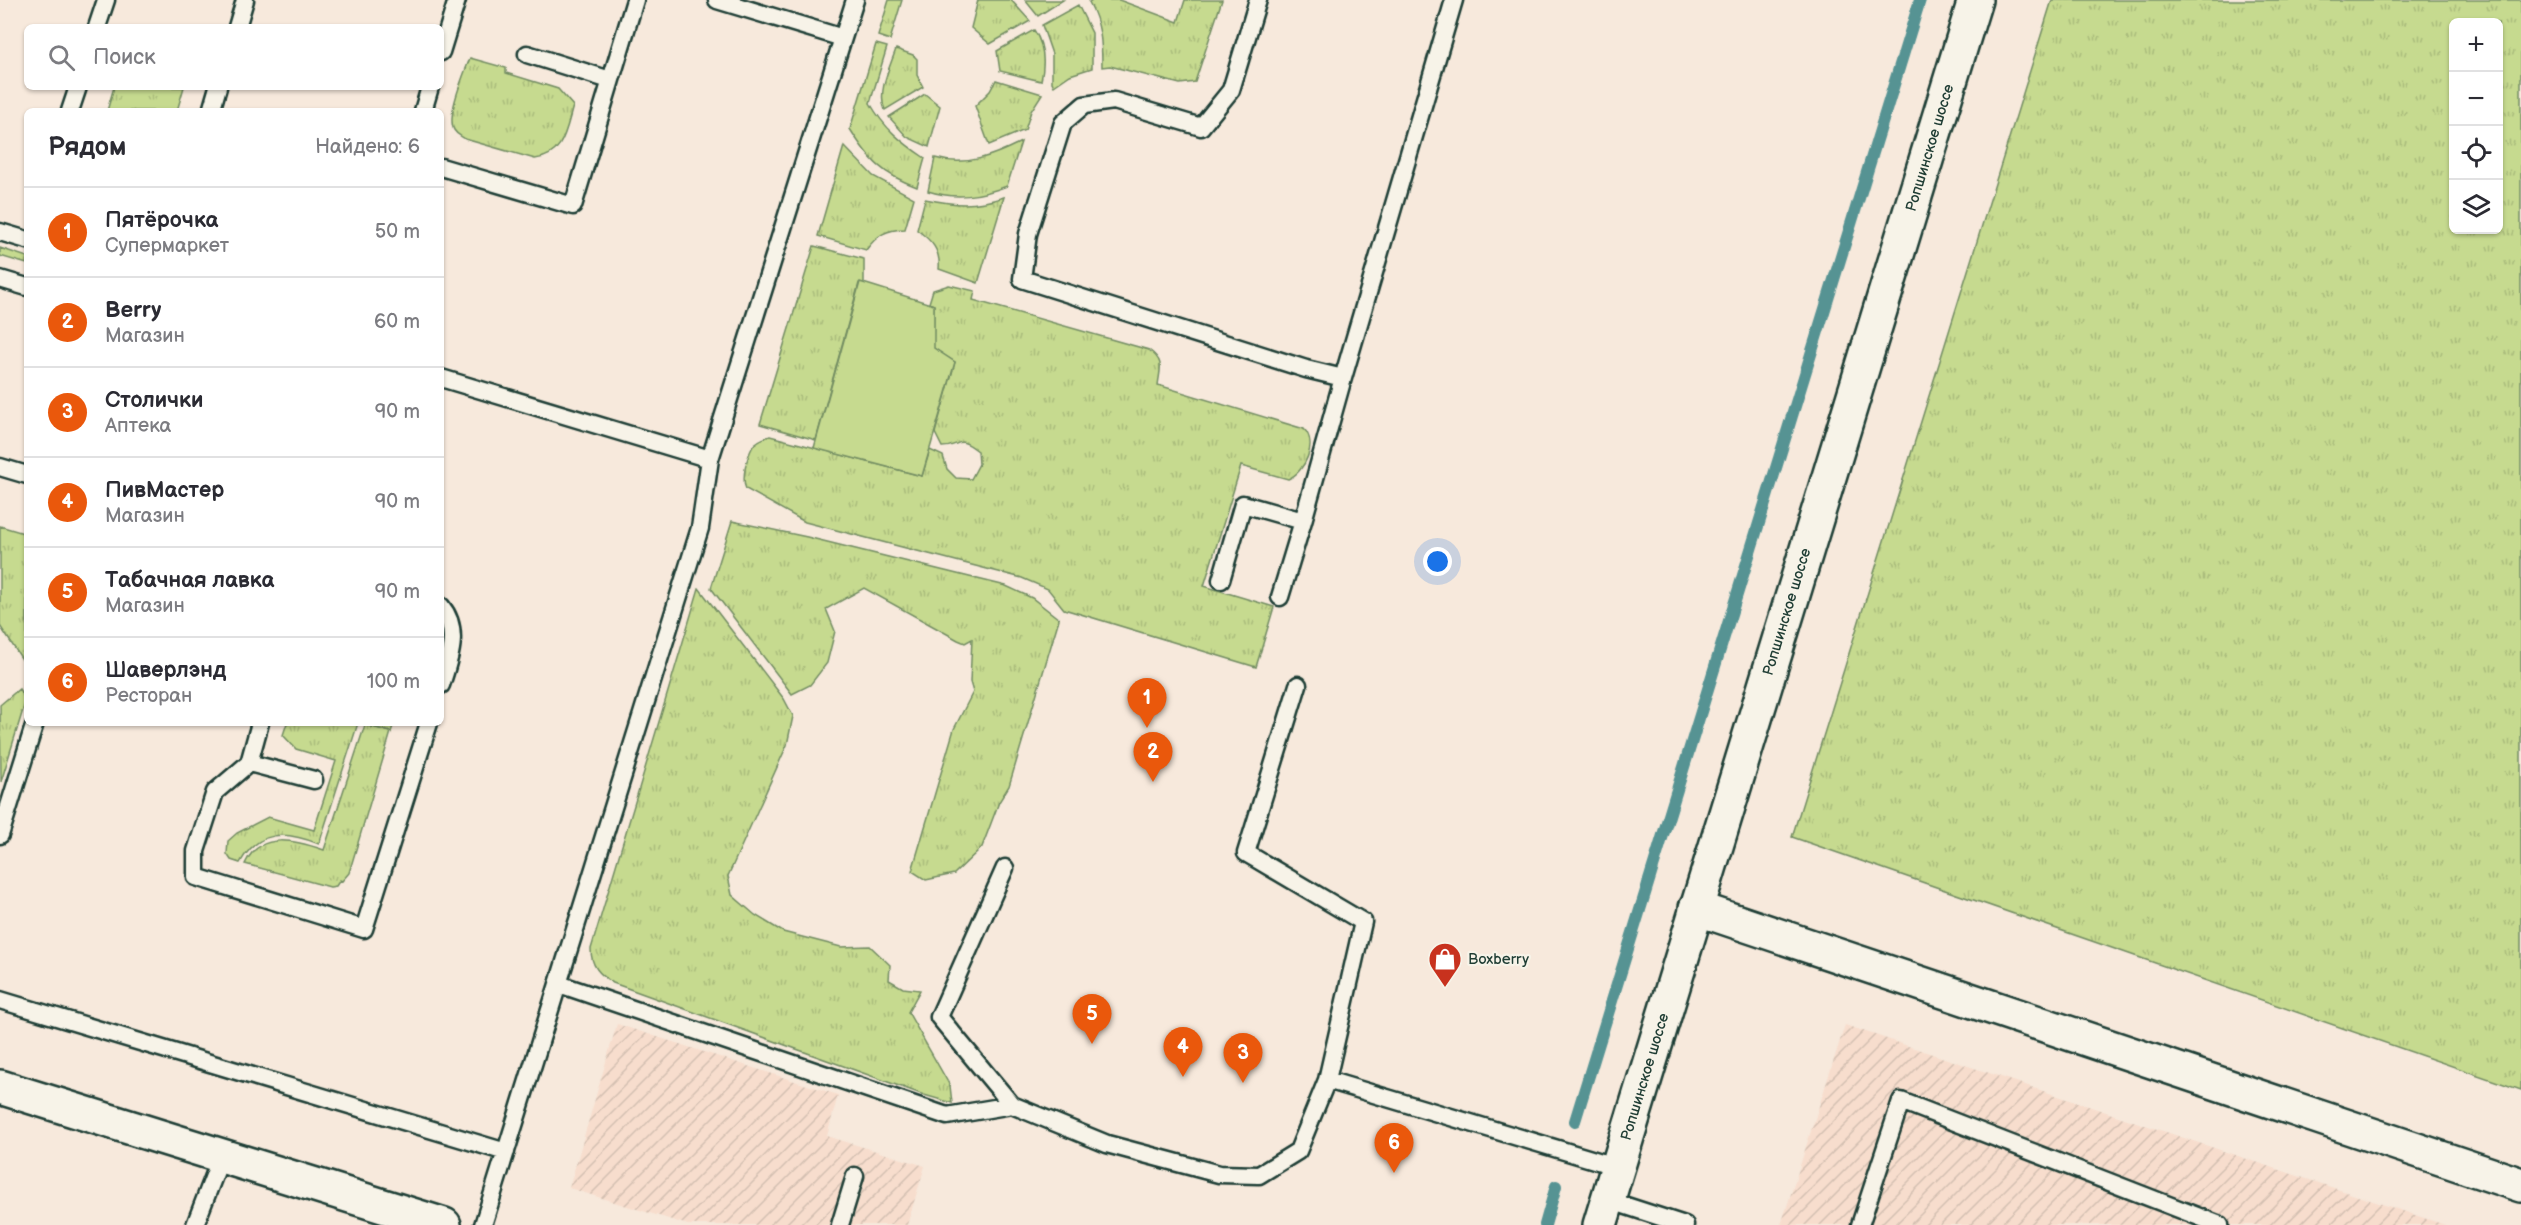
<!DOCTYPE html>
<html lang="ru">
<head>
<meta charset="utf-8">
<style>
	:root { --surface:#fff; --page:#f7f7f7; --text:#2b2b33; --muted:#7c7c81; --line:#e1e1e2; --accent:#ea580c }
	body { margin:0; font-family:"Balsamiq Sans",sans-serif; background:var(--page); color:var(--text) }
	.controls { position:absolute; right:18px; top:18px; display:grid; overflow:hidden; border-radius:9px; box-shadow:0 2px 4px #0004 }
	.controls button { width:54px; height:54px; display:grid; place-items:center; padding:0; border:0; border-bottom:2px solid var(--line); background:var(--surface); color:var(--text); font:30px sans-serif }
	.you { position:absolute; left:1438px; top:562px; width:21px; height:21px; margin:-15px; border:4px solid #fff; border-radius:50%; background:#1a73e8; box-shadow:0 0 0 9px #1a73e833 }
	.badge { display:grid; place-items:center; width:39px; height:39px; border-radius:50%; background:var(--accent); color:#fff; font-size:20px; font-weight:700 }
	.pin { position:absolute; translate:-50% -50px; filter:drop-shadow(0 2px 3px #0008) }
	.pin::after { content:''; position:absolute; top:32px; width:21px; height:18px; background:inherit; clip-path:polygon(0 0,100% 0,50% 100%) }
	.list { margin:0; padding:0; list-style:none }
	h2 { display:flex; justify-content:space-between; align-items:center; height:78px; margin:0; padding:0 24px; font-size:26px }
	h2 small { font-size:20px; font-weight:400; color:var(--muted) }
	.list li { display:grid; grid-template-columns:39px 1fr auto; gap:18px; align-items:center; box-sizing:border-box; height:90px; padding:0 24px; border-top:2px solid var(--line) }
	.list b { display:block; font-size:22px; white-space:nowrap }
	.list p { margin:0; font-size:20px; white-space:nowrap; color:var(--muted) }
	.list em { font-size:20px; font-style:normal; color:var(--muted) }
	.icon { flex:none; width:33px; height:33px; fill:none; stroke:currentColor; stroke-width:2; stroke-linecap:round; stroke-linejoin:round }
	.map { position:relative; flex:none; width:2521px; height:1225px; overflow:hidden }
	.search { position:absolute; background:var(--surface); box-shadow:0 2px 4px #0004; left:24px; top:24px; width:420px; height:66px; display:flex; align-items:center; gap:15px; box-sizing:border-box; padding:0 21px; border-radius:9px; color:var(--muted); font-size:22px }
	.panel { position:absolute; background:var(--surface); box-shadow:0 2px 4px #0004; left:24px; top:108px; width:420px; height:618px; border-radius:9px }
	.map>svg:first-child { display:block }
</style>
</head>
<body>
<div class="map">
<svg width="2521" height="1225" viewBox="0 0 2521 1225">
	<defs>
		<pattern id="industrial-furrows" width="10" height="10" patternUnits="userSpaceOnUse" patternTransform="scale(1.5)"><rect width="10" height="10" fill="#f7ddcd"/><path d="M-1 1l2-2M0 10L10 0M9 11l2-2" fill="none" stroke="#d3bfb1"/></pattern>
		<pattern id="grass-tufts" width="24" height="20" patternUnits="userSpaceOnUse" patternTransform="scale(1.5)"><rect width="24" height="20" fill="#c6da8f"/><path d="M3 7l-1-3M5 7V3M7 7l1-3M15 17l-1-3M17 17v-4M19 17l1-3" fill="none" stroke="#aabc7c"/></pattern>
	</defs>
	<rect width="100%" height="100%" fill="#f7e9dc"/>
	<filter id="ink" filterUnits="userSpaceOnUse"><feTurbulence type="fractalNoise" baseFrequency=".0167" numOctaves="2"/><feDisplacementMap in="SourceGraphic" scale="12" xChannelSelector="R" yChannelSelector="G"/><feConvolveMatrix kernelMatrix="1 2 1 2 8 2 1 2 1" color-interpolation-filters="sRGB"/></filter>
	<g filter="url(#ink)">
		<path fill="url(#industrial-furrows)" d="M617 1024 838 1095 827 1136 925 1166 907 1225H688L569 1188Z
			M1845 1025 2445 1225H1781Z"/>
		<path fill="url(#grass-tufts)" stroke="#728c62" stroke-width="1.5" fill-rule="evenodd" d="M889 0H902L890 40 878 36Z
			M978 0H1011L1030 21 990 44 971 28Z
			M1025 0H1063L1038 16Z
			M1092 0H1119L1178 22 1185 0H1222L1195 82 1180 84 1110 66 1102 67C1102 42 1101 24 1089 2Z
			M2052 0H2521V1090L1792 837ZM2454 22H2498V230H2454Z
			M1078 5 1092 33V68L1070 75 1054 86 1052 82V54L1042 25Z
			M1034 30C1045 46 1045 63 1041 81L1000 71 997 51Z
			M876 44 887 47 870 103C884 128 901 142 925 158L917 187C882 174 870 161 850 129Z
			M896 49 913 55 917 59V75L923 87 885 110C877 92 890 67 896 49Z
			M470 58 506 68V73L558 89 573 106C566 129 564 156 535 159L465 139C461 136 457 135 454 130 446 116 464 74 470 58Z
			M996 80 1042 94 1031 111 1025 130 989 145 975 106 990 91Z
			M114 87H184L177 111H107Z
			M925 94 940 106 929 147 907 137 889 117Z
			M1021 142 1007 186C981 196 956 200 928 191L935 158C966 167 993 156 1021 142Z
			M844 146 873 176 914 198 905 229C886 230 878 234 866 250L818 236Z
			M1004 197 978 283 939 269C941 250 931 240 917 230L925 199C955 205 974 207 1004 197Z
			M814 246 864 259V284L859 283 816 440 760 424Z
			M0 248 27 257V264L0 256Z
			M949 285 975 291 973 300 1149 350C1165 362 1160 368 1158 385L1304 429C1318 443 1305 472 1288 479L1241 466 1204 586 1274 607 1256 667 1064 609 1048 589 1022 578 805 522 746 489C741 478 747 457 753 446 757 440 764 438 770 436L922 476 930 450 943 456 947 469 956 478 971 479 979 464 978 451C956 434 962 447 942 447L935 433 955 362 933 348 934 305 929 303 933 290Z
			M732 521 807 537 1006 586 1032 598 1059 619 1009 786 999 802 982 847 954 874 926 880 912 871 954 729 973 692 970 682 972 639 965 643 958 640 864 588 826 609 835 631 827 663 810 685 792 694 711 588Z
			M0 526 27 534V667L0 626Z
			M699 588 784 699 793 716 787 745 728 876 732 895 755 915 783 932 841 947 870 946 890 965 889 980 903 988 920 990 908 1012 950 1086 952 1103 924 1095 613 983C599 974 591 966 591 949Z
			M19 689 26 700 1 782 0 705Z
			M287 723H358L319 844C286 831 259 829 240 863L231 860 227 854 228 841 237 833 268 817 314 830 336 761 296 749 283 735Z
			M365 725 391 732 349 873 342 881 340 880 336 886 330 887 245 864C260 830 297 841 324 850Z"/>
		<path fill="#c6da8f" stroke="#728c62" stroke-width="1.5" d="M860 282 934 305V348L955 362 922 476 814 448Z
			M359 723H394L391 732Z"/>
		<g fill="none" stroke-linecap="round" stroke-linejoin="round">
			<path stroke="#569393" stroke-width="12" d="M1575 1121 1920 0
				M1545 1225 1556 1186"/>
			<defs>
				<path id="lane" d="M717 0 843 38
					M1258 0 1231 90 1201 127 1114 101 1084 105 1063 123 1028 234 1022 279 1306 369 1343 378 1454 0
					M97 27 106 0
					M237 27 245 0
					M441 52 457 0
					M527 54 610 80
					M70 111 78 87
					M211 111 218 87
					M423 111 430 87
					M441 167 573 206 635 0
					M0 232 27 240
					M0 279 27 287
					M441 378 710 459
					M0 467 27 475
					M1303 521 1343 378
					M1221 580 1243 504 1303 521 1280 597
					M441 606C461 630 449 660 441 685
					M260 723 249 763 215 792 196 851V877L364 929 429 723
					M249 763 314 780
					M0 835 35 723
					M1005 868 939 1017 1012 1105 1107 1144 1219 1174 1259 1175 1298 1151 1327 1080 1363 922 1246 853 1298 685
					M559 984 947 1116 1012 1105
					M0 1000 506 1152
					M1327 1080 1618 1167
					M1608 1200 1685 1225
					M195 1225 222 1155
					M483 1225 700 528 710 459 855 0
					M840 1225 855 1176
					M1860 1225 1901 1101 2220 1225"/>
				<path id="street" d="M1696 908 2521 1185
					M0 1087 444 1225"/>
				<path id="secondary" d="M1600 1225 1975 0"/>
			</defs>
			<use href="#lane" stroke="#1f3d34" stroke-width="21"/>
			<use href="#street" stroke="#1f3d34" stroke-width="38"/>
			<use href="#secondary" stroke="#1f3d34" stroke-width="38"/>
			<use href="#lane" stroke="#f7f3e8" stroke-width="16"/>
			<use href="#street" stroke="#f7f3e8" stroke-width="33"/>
			<use href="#secondary" stroke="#f7f3e8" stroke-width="33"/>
		</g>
	</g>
	<defs>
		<symbol id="shop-pin" viewBox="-11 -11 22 30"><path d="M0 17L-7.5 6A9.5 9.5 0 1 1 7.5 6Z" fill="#c8321e" stroke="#f7f3e8"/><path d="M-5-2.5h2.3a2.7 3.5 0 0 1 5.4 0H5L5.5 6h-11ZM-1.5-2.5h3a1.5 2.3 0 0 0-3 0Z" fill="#fff"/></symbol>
	</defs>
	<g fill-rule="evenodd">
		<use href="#shop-pin" x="1426" y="940" width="38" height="52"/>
	</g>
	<g text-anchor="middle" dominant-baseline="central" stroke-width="4.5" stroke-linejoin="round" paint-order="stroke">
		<g font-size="15" fill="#1f3d34" stroke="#f7f3e8">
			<text transform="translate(1930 148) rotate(-73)">Ропшинское шоссе</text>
			<text transform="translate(1787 612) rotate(-73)">Ропшинское шоссе</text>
			<text transform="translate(1645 1077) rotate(-73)">Ропшинское шоссе</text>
		</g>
		<g font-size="15" fill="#1f3d34" stroke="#f7f3e8" text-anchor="start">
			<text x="1468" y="959">Boxberry</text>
		</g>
	</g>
</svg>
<div class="controls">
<button>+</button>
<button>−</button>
<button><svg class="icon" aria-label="locate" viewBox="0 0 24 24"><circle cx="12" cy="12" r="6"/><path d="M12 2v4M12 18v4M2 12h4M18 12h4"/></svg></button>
<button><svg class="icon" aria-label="layers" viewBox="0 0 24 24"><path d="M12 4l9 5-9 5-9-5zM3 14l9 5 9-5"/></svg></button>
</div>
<div class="you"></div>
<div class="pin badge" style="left:1147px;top:728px">1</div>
<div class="pin badge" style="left:1153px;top:782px">2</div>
<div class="pin badge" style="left:1243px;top:1083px">3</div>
<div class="pin badge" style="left:1183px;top:1077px">4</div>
<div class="pin badge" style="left:1092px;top:1044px">5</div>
<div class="pin badge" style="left:1394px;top:1173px">6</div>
<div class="search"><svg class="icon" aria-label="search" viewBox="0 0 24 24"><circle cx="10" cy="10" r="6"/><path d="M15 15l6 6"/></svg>Поиск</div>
<section class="panel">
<h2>Рядом<small>Найдено: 6</small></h2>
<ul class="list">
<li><span class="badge">1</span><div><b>Пятёрочка</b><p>Супермаркет</p></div><em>50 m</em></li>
<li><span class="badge">2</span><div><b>Berry</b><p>Магазин</p></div><em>60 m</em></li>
<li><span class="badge">3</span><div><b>Столички</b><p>Аптека</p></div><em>90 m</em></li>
<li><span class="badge">4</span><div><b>ПивМастер</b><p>Магазин</p></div><em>90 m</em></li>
<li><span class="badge">5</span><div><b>Табачная лавка</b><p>Магазин</p></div><em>90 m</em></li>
<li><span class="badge">6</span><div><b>Шаверлэнд</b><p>Ресторан</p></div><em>100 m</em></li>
</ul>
</section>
</div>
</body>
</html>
